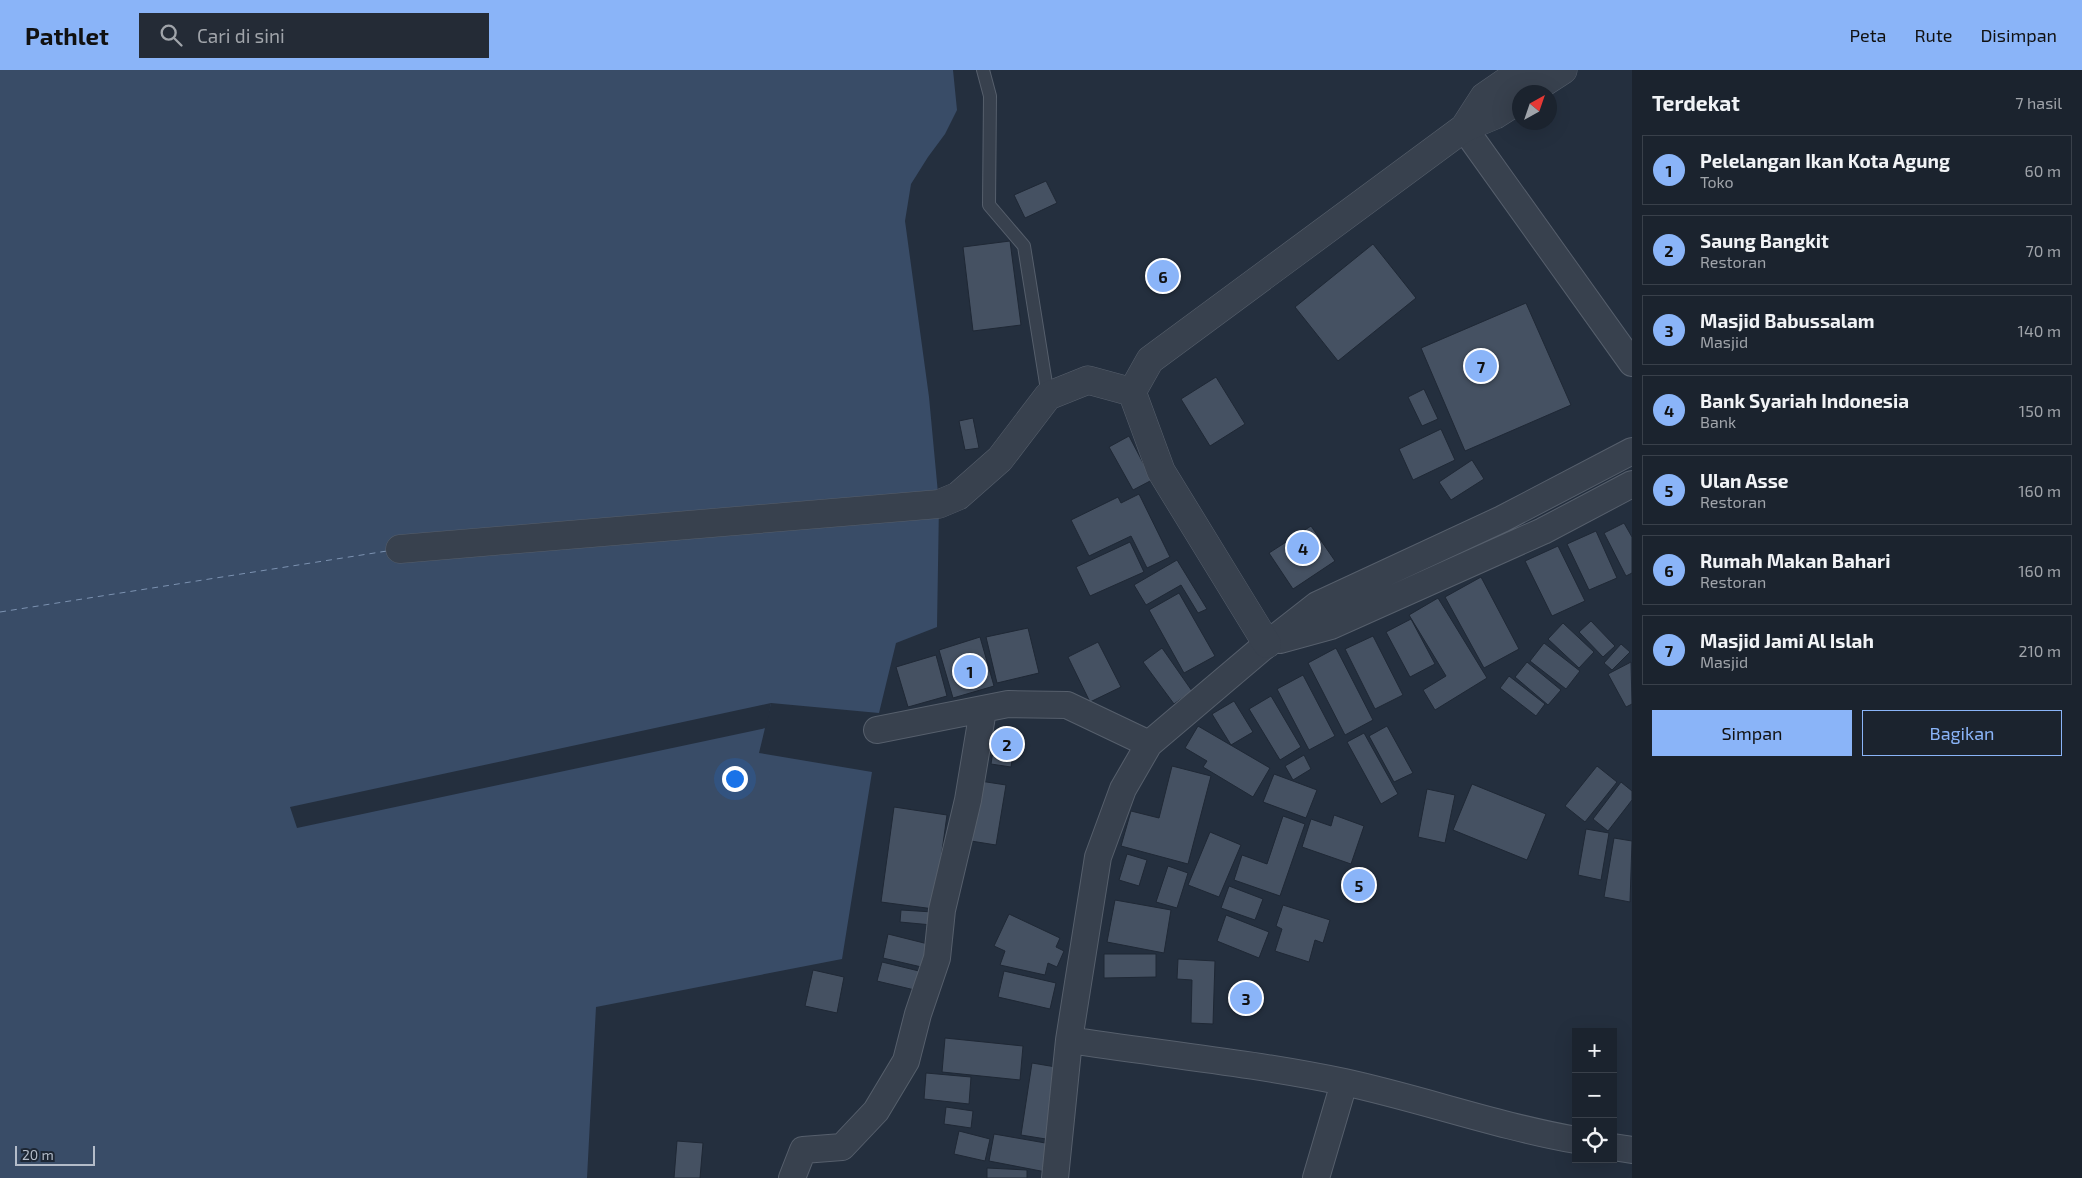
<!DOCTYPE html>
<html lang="id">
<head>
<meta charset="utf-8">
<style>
	:root { --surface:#1b232e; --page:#242b36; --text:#f1f3f6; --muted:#a0a4aa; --line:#39404a; --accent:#8ab4f8 }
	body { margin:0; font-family:"Exo 2",sans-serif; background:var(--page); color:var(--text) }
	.controls { position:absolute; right:15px; bottom:15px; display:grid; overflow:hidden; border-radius:0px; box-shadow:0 5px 20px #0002 }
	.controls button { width:45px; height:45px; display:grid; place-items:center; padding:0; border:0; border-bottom:1px solid var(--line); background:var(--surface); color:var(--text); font:25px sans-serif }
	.compass { position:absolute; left:1512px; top:15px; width:45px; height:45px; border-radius:50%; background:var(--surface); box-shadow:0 5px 20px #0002; rotate:40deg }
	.scale { position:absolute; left:15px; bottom:12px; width:80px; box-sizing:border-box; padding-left:5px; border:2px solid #b4bcc9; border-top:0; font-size:14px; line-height:18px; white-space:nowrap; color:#b4bcc9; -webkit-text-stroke:4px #1d2633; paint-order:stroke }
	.you { position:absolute; left:734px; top:708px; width:18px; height:18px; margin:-12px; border:4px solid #fff; border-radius:50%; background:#1a73e8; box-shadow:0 0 0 8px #1a73e833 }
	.badge { display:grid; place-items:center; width:32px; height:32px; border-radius:50%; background:var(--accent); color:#111; font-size:16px; font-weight:700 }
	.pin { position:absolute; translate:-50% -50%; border:2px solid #fff; box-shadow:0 1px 5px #0006 }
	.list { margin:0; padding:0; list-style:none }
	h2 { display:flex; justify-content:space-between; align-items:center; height:65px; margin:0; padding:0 20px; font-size:21px }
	h2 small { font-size:16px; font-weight:400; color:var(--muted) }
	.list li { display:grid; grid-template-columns:32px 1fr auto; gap:15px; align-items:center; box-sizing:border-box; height:70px; margin:0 10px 10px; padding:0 10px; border:1px solid var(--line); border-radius:0px }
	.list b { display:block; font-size:19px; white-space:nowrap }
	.list p { margin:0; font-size:16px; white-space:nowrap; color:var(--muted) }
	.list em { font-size:16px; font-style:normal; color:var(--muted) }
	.actions { display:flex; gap:10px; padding:15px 20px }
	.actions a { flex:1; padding:11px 0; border:1px solid var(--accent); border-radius:0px; text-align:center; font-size:18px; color:var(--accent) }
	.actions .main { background:var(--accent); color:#111 }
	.icon { flex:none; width:28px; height:28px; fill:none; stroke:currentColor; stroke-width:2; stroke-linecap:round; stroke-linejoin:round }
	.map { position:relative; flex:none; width:1632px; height:1108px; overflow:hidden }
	header { display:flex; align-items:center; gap:30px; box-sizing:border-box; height:70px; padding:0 25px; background:var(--accent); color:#111 }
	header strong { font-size:24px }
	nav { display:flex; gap:28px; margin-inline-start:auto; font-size:18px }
	.search { width:350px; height:45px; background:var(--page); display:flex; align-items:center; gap:12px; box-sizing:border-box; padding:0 18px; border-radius:0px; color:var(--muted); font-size:19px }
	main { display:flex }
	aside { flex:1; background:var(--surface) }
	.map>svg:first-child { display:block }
</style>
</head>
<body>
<header>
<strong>Pathlet</strong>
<div class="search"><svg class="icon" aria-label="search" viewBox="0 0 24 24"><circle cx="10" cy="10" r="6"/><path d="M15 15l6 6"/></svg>Cari di sini</div>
<nav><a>Peta</a><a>Rute</a><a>Disimpan</a></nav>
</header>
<main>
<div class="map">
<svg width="1632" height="1108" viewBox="0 0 1632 1108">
	<rect width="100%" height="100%" fill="#242f3e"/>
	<path fill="#394c67" d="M0 0H953L957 40 945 64 928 87 911 114 905 151 929 327 939 434 937 557 896 573 879 643 771 633 759 683 872 702 842 889 596 937 587 1108H0Z"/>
	<path fill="#242f3e" d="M771 633 766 658 297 758 290 737Z"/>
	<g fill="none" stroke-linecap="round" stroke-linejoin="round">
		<path stroke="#7c92b1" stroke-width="1" stroke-dasharray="6 5" stroke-linecap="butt" d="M0 542 387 481"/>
	</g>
	<path fill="#455162" stroke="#1f2835" d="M1046 111 1057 133 1025 148 1014 125Z
		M1010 171 1021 255 973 261 963 177Z
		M1373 174 1416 228 1338 291 1295 237Z
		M1526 233 1571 335 1465 381 1421 278Z
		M1216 307 1245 354 1210 376 1181 329Z
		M1424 319 1438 349 1422 356 1408 327Z
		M973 348 979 378 965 380 959 351Z
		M1441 359 1455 390 1413 410 1399 379Z
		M1129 366 1152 410 1133 420 1109 377Z
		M1472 390 1484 409 1451 430 1439 412Z
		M1139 424 1170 487 1147 498 1131 466 1089 486 1071 450 1118 427 1121 433Z
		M1624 453 1632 467V503L1626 506 1604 463Z
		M1311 456 1335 491 1293 519 1269 483Z
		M1596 461 1617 508 1589 520 1567 474Z
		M1130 472 1144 502 1090 526 1076 497Z
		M1558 476 1585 531 1552 546 1525 491Z
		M1177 490 1207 539 1198 543 1181 515 1146 535 1134 515Z
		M1481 507 1519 579 1484 598 1445 527Z
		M1179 523 1215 586 1184 603 1149 540Z
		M1438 528 1487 608 1435 640 1423 620 1446 606 1409 545Z
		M1411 549 1435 594 1410 607 1386 562Z
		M1591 551 1615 576 1603 587 1579 562Z
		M1563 553 1594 582 1579 598 1548 569Z
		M1028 558 1039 603 997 613 986 567Z
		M1373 566 1403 625 1375 639 1345 579Z
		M980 567 994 616 953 628 939 580Z
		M1098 572 1121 617 1090 632 1068 587Z
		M1544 573 1580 601 1566 619 1530 591Z
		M1621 574 1630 582 1612 600 1604 593Z
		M1162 578 1192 621 1174 634 1143 592Z
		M1336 578 1373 650 1345 665 1308 593Z
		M936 585 947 626 908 637 896 597Z
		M1527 592 1561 620 1548 635 1515 607Z
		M1631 592 1632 634 1626 637 1608 604Z
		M1303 605 1335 666 1309 680 1277 619Z
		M1509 606 1545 634 1536 646 1500 618Z
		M1271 626 1301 677 1280 690 1249 639Z
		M1234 631 1253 662 1231 675 1212 644Z
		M1198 656 1270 698 1253 727 1203 697 1207 691 1185 678Z
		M1387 656 1413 703 1394 712 1369 666Z
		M996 661 1016 664 1011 697 991 694Z
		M1364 663 1398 724 1381 734 1347 672Z
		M1304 685 1311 699 1293 710 1285 696Z
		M1172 696 1211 706 1188 794 1121 776 1131 741 1159 748Z
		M1597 696 1617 712 1585 752 1565 736Z
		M1274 704 1317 720 1306 748 1263 732Z
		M980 711 1006 715 996 775 971 771Z
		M1621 712 1632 721V730L1608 761 1593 749Z
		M1472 714 1546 744 1527 790 1453 760Z
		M1427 719 1455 725 1445 773 1418 767Z
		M894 737 947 745 934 839 881 832Z
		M1334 745 1364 756 1351 794 1302 777 1311 749 1331 756Z
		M1283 746 1305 754 1280 826 1234 810 1242 785 1267 794Z
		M1586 759 1609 763 1601 810 1578 805Z
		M1210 762 1241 775 1219 827 1188 815Z
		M1614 768 1632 771 1630 832 1604 827Z
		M1127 784 1147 790 1139 816 1119 810Z
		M1168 796 1188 803 1177 838 1156 832Z
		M1229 816 1263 829 1255 850 1221 838Z
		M1115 830 1171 840 1164 883 1107 872Z
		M1283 835 1330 850 1323 873 1315 870 1309 892 1275 881 1282 859 1276 856Z
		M901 840 933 842 932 855 900 852Z
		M1009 844 1060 868 1056 877 1064 881 1057 897 1048 893 1045 905 1000 895 1005 881 994 876Z
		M1226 845 1269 862 1259 888 1217 871Z
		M888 864 936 876 930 899 883 888Z
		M1104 884H1156V907L1104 908Z
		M1178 889 1215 891 1213 954 1191 953 1192 910 1177 909Z
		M882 892 923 902 919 921 877 911Z
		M813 900 844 907 837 943 805 936Z
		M1004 901 1056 913 1050 939 998 927Z
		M945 968 1023 976 1020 1010 942 1002Z
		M1032 993 1062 998 1052 1070 1021 1065Z
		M926 1003 971 1007 969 1034 924 1029Z
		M946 1037 973 1041 971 1058 944 1054Z
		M959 1061 990 1069 985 1091 954 1084Z
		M994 1064 1051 1074 1046 1102 989 1091Z
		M677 1071 703 1073 700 1108H674Z
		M987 1098 1027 1100V1108H987Z"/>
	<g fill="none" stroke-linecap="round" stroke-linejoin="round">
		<defs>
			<path id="service" d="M983 0 990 26 989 135 1024 176 1048 326"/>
			<path id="minor" d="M1464 58 1632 293
				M1280 570 1331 556 1543 461 1632 414
				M877 660 1008 634 1067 635 1149 674
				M1576 1070C1497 1056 1422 1029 1344 1012 1253 993 1161 984 1069 970L1098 787 1123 719 1149 674 1267 574 1317 535 1502 449 1632 381
				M1613 1077 1632 1080
				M792 1108 803 1080 842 1077 876 1041 906 991 918 944 937 888 942 840 968 730 983 640
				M1055 1108 1069 970
				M1316 1108 1344 1013"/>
			<path id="tertiary" d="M1529 22 1563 0
				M1464 58 1484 27 1523 0
				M400 479 939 434 958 426 1000 389 1048 326 1088 310 1132 322
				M1267 574 1161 401 1132 322 1150 290 1464 58 1495 45 1520 29"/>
		</defs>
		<use href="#service" stroke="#565f6c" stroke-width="14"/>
		<use href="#minor" stroke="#565f6c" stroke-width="28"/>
		<use href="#tertiary" stroke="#565f6c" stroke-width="29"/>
		<use href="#service" stroke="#38414e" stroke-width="12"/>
		<use href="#minor" stroke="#38414e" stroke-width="26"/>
		<use href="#tertiary" stroke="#38414e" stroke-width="28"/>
	</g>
</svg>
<div class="controls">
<button>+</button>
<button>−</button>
<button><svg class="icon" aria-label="locate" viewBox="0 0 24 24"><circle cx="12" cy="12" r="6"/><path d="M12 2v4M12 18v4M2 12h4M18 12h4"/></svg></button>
</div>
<svg class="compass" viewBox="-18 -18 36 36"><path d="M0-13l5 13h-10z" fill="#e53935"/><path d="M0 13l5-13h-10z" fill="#a0a4aa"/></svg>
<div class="scale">20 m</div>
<div class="you"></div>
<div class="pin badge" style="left:970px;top:601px">1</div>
<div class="pin badge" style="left:1007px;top:674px">2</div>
<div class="pin badge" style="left:1246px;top:928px">3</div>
<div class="pin badge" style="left:1303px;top:478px">4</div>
<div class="pin badge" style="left:1359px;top:815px">5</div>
<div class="pin badge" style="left:1163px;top:206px">6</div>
<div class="pin badge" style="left:1481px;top:296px">7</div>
</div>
<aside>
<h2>Terdekat<small>7 hasil</small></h2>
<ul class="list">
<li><span class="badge">1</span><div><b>Pelelangan Ikan Kota Agung</b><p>Toko</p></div><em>60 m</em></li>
<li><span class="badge">2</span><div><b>Saung Bangkit</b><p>Restoran</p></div><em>70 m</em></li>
<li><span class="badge">3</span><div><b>Masjid Babussalam</b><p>Masjid</p></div><em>140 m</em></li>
<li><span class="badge">4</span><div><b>Bank Syariah Indonesia</b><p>Bank</p></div><em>150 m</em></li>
<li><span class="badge">5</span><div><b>Ulan Asse</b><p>Restoran</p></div><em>160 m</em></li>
<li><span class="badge">6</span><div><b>Rumah Makan Bahari</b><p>Restoran</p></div><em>160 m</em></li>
<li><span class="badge">7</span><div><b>Masjid Jami Al Islah</b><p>Masjid</p></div><em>210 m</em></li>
</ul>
<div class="actions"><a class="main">Simpan</a><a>Bagikan</a></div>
</aside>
</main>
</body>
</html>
